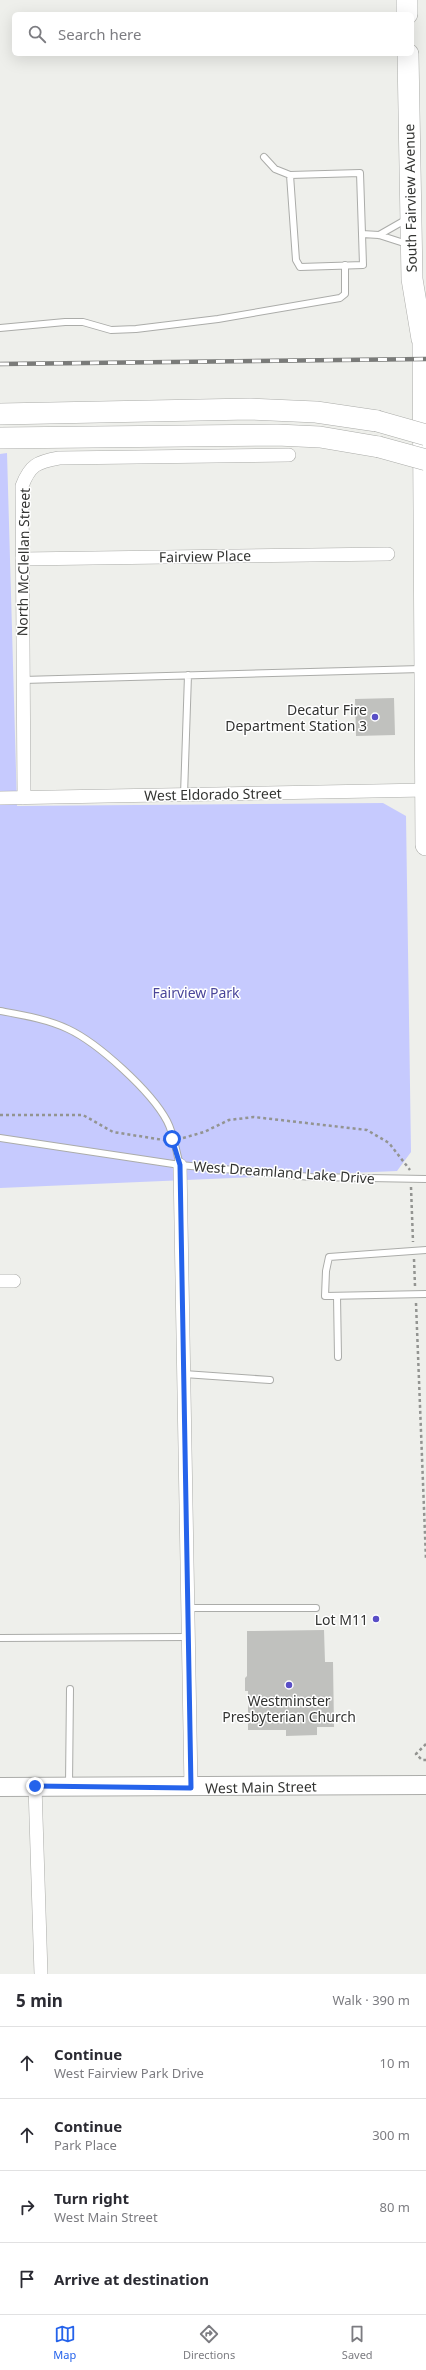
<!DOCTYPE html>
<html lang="en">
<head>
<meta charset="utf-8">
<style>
	:root { --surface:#fff; --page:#f7f7f7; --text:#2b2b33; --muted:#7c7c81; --line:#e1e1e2; --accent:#2563eb }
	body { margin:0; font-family:"Noto Sans",sans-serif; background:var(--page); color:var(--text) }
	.stop { position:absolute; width:12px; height:12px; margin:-9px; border:3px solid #2563eb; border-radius:50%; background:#fff }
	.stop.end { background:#2563eb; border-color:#fff; box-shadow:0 1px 4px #0008 }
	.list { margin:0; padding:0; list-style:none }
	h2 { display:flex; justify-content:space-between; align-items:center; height:52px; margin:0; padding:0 16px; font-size:17px }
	h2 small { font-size:13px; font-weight:400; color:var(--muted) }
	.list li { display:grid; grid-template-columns:26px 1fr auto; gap:12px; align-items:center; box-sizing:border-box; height:72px; padding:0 16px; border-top:1px solid var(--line) }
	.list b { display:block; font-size:15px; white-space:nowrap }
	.list p { margin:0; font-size:13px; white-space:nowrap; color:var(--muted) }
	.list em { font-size:13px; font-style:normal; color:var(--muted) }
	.icon { flex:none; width:22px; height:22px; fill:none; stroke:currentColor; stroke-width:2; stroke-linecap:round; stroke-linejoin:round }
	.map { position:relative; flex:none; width:426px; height:1974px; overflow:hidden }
	.search { position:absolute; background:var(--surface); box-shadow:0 4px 16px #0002; left:12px; right:12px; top:12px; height:44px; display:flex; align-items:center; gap:10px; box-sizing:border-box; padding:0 14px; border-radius:6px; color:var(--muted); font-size:15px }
	.sheet { height:340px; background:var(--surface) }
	nav { display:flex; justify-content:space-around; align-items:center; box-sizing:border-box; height:56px; border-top:1px solid var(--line); background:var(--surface); font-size:11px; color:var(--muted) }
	nav a { display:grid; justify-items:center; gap:2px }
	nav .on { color:var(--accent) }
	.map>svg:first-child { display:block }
</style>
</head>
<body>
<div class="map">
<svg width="426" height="1974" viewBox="0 0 426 1974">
	<rect width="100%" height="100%" fill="#eeefeb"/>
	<path fill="#c6cafe" d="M7 453 17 806 383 803 406 816 411 1152 397 1171 0 1188V454Z"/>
	<path fill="#c0c1be" d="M394 698 395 735 356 736 355 699Z
		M324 1630 325 1662H333L334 1727H317V1735L286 1736V1730H248V1691H245V1678L247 1676V1631Z"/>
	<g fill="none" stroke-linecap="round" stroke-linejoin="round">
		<defs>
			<path id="lane" d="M264 157 275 169 290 175
				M362 234 363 265 300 267 296 260 290 175 360 173 362 234 379 235 407 244
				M379 235 407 219
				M0 328 65 322H83L111 330 136 329 218 319 340 298 345 294V265
				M23 680 421 669
				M184 795 188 675
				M0 1011C22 1015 47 1019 68 1029 98 1043 151 1091 167 1121 174 1134 176 1152 180 1165
				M0 1138 180 1165 311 1177 426 1179
				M426 1250 329 1257 326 1271 325 1296 426 1294
				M337 1296 338 1357
				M184 1374 270 1380
				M188 1608H316
				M0 1638 188 1637
				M69 1785 70 1689"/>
			<path id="street" d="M22 559 388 554
				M0 798 426 790
				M24 798 22 486C30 465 37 462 59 458L289 455
				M180 1165 191 1788
				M0 1281H14
				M35 1786 41 1974"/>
			<path id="secondary" d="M0 1787 426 1785"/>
			<path id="primary" d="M407 0V14
				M408 54 412 279 422 339
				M426 322 423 341 426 845
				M0 414 250 409 316 412 377 421
				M0 438 277 435 320 437 379 447"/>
		</defs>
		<use href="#lane" stroke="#abaca9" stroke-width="8"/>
		<use href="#street" stroke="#abaca9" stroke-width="14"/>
		<use href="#secondary" stroke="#abaca9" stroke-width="20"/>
		<use href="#primary" stroke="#abaca9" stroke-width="22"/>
		<path stroke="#939491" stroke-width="2.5" stroke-dasharray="3 3" stroke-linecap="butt" d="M0 1115H83L113 1132 164 1140
			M183 1138 204 1132 229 1120 254 1117 367 1130 389 1143 410 1170
			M411 1187 413 1242
			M414 1259 415 1286
			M416 1303 426 1560
			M426 1744 416 1754 422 1760H426"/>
		<use href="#lane" stroke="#fff" stroke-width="6"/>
		<use href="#street" stroke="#fff" stroke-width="13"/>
		<use href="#secondary" stroke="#fff" stroke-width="18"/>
		<use href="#primary" stroke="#fff" stroke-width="21"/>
		<defs>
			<path id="rail" d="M0 364 426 359"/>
		</defs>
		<use href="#rail" stroke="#7a7b79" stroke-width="4.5"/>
		<use href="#rail" stroke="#fff" stroke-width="3" stroke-dasharray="9" stroke-linecap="butt"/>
		<defs>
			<path id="primary-bridge" d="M377 421 426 435
				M379 447 426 460"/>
		</defs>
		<use href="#primary-bridge" stroke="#abaca9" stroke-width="22" stroke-linecap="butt"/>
		<use href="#primary-bridge" stroke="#fff" stroke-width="21"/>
	</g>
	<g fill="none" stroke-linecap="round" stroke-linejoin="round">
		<path stroke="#2563eb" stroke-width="5" d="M35 1786 191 1788 180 1165 172 1139"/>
	</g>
	<g fill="#594ec6" stroke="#fff" stroke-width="1.5">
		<circle cx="375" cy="717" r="4"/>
		<circle cx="376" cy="1619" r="4"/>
		<circle cx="289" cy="1685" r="4"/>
	</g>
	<g text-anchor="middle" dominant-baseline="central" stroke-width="3" stroke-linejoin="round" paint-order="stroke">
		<g font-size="14" fill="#333432" stroke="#fff">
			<text transform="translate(410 198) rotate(-91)">South Fairview Avenue</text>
			<text transform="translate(205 556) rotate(-1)">Fairview Place</text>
			<text transform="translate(23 562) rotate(-89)">North McClellan Street</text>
			<text transform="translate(213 794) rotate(-1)">West Eldorado Street</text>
			<text transform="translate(284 1172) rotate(4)">West Dreamland Lake Drive</text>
			<text transform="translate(261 1787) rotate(-1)">West Main Street</text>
		</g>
		<g font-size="14" fill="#333432" stroke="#fff" text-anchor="end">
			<text x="367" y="709">Decatur Fire<tspan x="367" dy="16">Department Station 3</tspan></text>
			<text x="368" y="1619">Lot M11</text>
			<text x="289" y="1700" text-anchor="middle">Westminster<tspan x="289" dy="16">Presbyterian Church</tspan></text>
		</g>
		<g font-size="14" fill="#4a469a" stroke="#fff">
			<text x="196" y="992">Fairview Park</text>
		</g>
	</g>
</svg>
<div class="stop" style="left:172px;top:1139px"></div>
<div class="stop end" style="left:35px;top:1786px"></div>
<div class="search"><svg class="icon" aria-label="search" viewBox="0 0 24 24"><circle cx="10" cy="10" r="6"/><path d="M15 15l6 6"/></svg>Search here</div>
</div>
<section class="sheet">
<h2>5 min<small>Walk · 390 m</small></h2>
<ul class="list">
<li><svg class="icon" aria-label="ahead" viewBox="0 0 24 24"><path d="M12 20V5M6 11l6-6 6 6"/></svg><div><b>Continue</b><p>West Fairview Park Drive</p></div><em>10 m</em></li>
<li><svg class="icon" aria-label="ahead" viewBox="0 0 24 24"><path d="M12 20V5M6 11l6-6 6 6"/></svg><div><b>Continue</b><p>Park Place</p></div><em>300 m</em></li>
<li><svg class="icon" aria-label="right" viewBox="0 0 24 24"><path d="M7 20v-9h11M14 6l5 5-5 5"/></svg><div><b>Turn right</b><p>West Main Street</p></div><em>80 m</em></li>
<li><svg class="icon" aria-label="arrive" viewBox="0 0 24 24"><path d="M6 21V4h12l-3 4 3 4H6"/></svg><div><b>Arrive at destination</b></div></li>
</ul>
</section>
<nav>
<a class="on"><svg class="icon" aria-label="map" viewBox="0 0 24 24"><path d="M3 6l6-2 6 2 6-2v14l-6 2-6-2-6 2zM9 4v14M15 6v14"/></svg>Map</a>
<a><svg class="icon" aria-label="directions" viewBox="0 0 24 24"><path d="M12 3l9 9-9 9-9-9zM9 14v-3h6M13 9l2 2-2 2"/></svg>Directions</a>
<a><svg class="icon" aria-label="saved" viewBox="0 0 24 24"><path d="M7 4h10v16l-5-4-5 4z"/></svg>Saved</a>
</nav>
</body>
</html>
